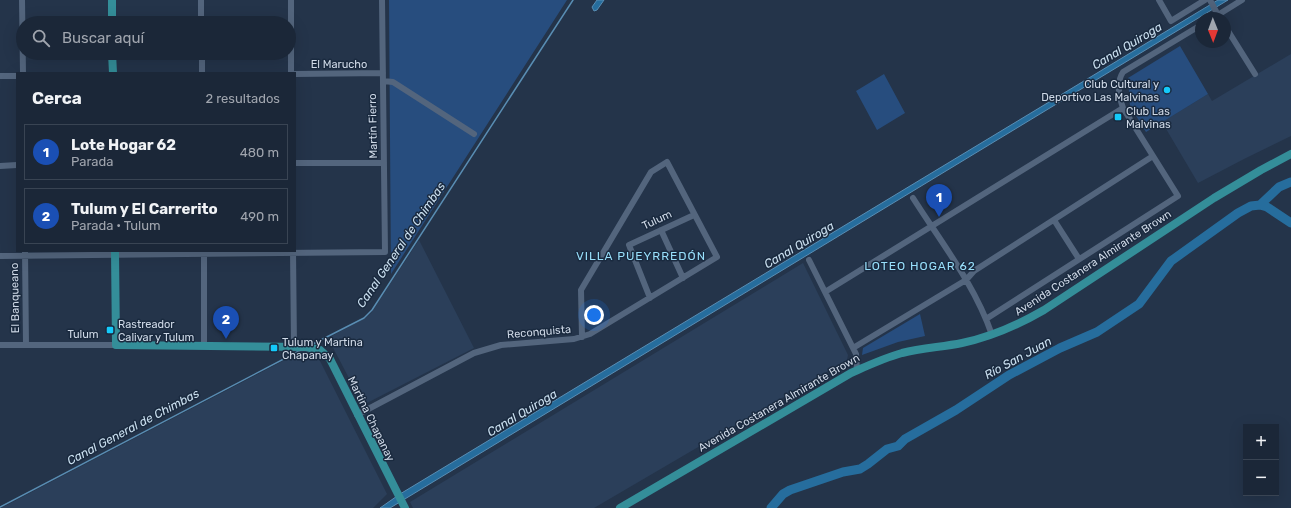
<!DOCTYPE html>
<html lang="es">
<head>
<meta charset="utf-8">
<style>
	:root { --surface:#1b2738; --page:#283343; --text:#f1f3f6; --muted:#a0a5ae; --line:#394453; --accent:#bca0f2 }
	body { margin:0; font-family:Rubik,sans-serif; background:var(--page); color:var(--text) }
	.controls { position:absolute; right:12px; bottom:12px; display:grid; overflow:hidden; border-radius:0px; box-shadow:0 4px 16px #0002 }
	.controls button { width:36px; height:36px; display:grid; place-items:center; padding:0; border:0; border-bottom:1px solid var(--line); background:var(--surface); color:var(--text); font:20px sans-serif }
	.compass { position:absolute; left:1195px; top:12px; width:36px; height:36px; border-radius:50%; background:var(--surface); box-shadow:0 4px 16px #0002; rotate:179deg }
	.you { position:absolute; left:594px; top:315px; width:14px; height:14px; margin:-10px; border:3px solid #fff; border-radius:50%; background:#1a73e8; box-shadow:0 0 0 6px #1a73e833 }
	.badge { display:grid; place-items:center; width:26px; height:26px; border-radius:50%; background:var(--accent); color:#fff; font-size:13px; font-weight:700 }
	.pin { position:absolute; translate:-50% -33px; filter:drop-shadow(0 1px 2px #0008) }
	.pin::after { content:''; position:absolute; top:21px; width:14px; height:12px; background:inherit; clip-path:polygon(0 0,100% 0,50% 100%) }
	.list { margin:0; padding:0; list-style:none }
	h2 { display:flex; justify-content:space-between; align-items:center; height:52px; margin:0; padding:0 16px; font-size:17px }
	h2 small { font-size:13px; font-weight:400; color:var(--muted) }
	.list li { display:grid; grid-template-columns:26px 1fr auto; gap:12px; align-items:center; box-sizing:border-box; height:56px; margin:0 8px 8px; padding:0 8px; border:1px solid var(--line); border-radius:0px }
	.list b { display:block; font-size:15px; white-space:nowrap }
	.list p { margin:0; font-size:13px; white-space:nowrap; color:var(--muted) }
	.list em { font-size:13px; font-style:normal; color:var(--muted) }
	.icon { flex:none; width:22px; height:22px; fill:none; stroke:currentColor; stroke-width:2; stroke-linecap:round; stroke-linejoin:round }
	.map { position:relative; flex:none; width:1291px; height:508px; overflow:hidden }
	.search { position:absolute; background:var(--surface); box-shadow:0 4px 16px #0002; left:16px; top:16px; width:280px; height:44px; display:flex; align-items:center; gap:10px; box-sizing:border-box; padding:0 14px; border-radius:22px; color:var(--muted); font-size:15px }
	.panel { position:absolute; background:var(--surface); box-shadow:0 4px 16px #0002; left:16px; top:72px; width:280px; height:180px; border-radius:0px }
	.map>svg:first-child { display:block }
</style>
</head>
<body>
<div class="map">
<svg width="1291" height="508" viewBox="0 0 1291 508">
	<rect width="100%" height="100%" fill="#24344a"/>
	<path fill="#2b3f5a" d="M1291 54V136L1244 159 1198 183 1162 122 1208 94 1212 101Z
		M419 240 474 348 363 405 328 338 365 318 371 313Z
		M803 263 848 355 847 360 594 508H413L410 502Z
		M304 350 317 355 387 494 373 508H1Z"/>
	<path fill="#274d7e" d="M389 0H567L391 274Z
		M1180 46 1208 94 1146 132 1130 106 1128 78Z
		M884 74 905 113 877 130 856 91Z
		M920 314 925 336 898 342 862 355 863 348Z"/>
	<path fill="#266d9d" stroke="#598db3" d="M597 0H604L597 10 594 11 592 7Z
		M1218 0H1228L390 508H380L400 494Z"/>
	<g fill="none" stroke-linecap="round" stroke-linejoin="round">
		<path stroke="#598db3" stroke-width="1.5" d="M311 345 364 318 372 310 573 0
			M0 507 301 350"/>
		<path stroke="#266d9d" stroke-width="9" d="M1260 205 1279 187 1291 182
			M771 508 783 494 790 490 843 472 860 469 868 464 887 449 898 446 905 439 956 410 1009 375 1060 348 1097 332 1139 304 1171 261 1238 213 1251 206 1260 205 1267 207 1291 223"/>
		<path stroke="#53657d" stroke-width="6" d="M22 0 23 73
			M201 0V23
			M291 0V73
			M1159 0 1171 21 1205 0
			M1210 0 1219 17
			M1213 18 1242 0
			M1225 26 1255 74
			M202 53V73
			M295 74 383 73
			M0 76H17
			M383 81 393 82 474 134
			M295 163H384
			M0 166 17 165
			M913 198C941 242 975 285 992 335
			M1054 220 1079 259
			M661 230 683 278
			M25 251 26 345
			M204 251V345
			M293 251 294 346
			M0 256 385 252 382 0
			M809 260 856 354 857 370
			M825 292 1123 108
			M650 298 629 245 694 215
			M986 319 1178 196 1123 108C1119 96 1116 83 1123 72L1201 25
			M0 345H116
			M853 348 966 280 974 271 1153 156
			M357 415 474 353 501 345 574 339 590 334 717 257 667 162 651 172 581 290 582 337"/>
		<path stroke="#348e99" stroke-width="8" d="M112 0V23
			M112 53 113 73
			M115 251 116 345 306 347 320 350 330 359 405 508
			M620 508 851 373C867 366 884 358 902 353 922 348 942 347 962 343 991 337 1018 325 1044 310L1214 198 1261 170 1291 154"/>
	</g>
	<g fill="#14cafb" stroke="#1a2a3f" stroke-width="1.5">
		<circle cx="1167" cy="90" r="4"/>
		<rect x="1114" y="113" width="8" height="8" rx="2"/>
		<rect x="106" y="326" width="8" height="8" rx="2"/>
		<rect x="270" y="344" width="8" height="8" rx="2"/>
	</g>
	<g text-anchor="middle" dominant-baseline="central" stroke-width="3" stroke-linejoin="round" paint-order="stroke">
		<g font-size="11" fill="#cfd9e7" stroke="#1a2a3f">
			<text x="339" y="64">El Marucho</text>
			<text transform="translate(373 126) rotate(-91)">Martín Fierro</text>
			<text transform="translate(657 220) rotate(-25)">Tulum</text>
			<text transform="translate(1093 263) rotate(-33)">Avenida Costanera Almirante Brown</text>
			<text transform="translate(15 298) rotate(-91)">El Banqueano</text>
			<text transform="translate(539 332) rotate(-5)">Reconquista</text>
			<text x="83" y="334">Tulum</text>
			<text transform="translate(779 403) rotate(-30)">Avenida Costanera Almirante Brown</text>
			<text transform="translate(371 419) rotate(64)">Martina Chapanay</text>
		</g>
		<g font-size="11" fill="#cfd9e7" stroke="#1a2a3f" text-anchor="start">
			<text x="1159" y="84" text-anchor="end">Club Cultural y<tspan x="1159" dy="13">Deportivo Las Malvinas</tspan></text>
			<text x="1126" y="111">Club Las<tspan x="1126" dy="13">Malvinas</tspan></text>
			<text x="118" y="324">Rastreador<tspan x="118" dy="13">Calivar y Tulum</tspan></text>
			<text x="282" y="342">Tulum y Martina<tspan x="282" dy="13">Chapanay</tspan></text>
		</g>
		<g font-size="12" font-style="italic" fill="#cbe0f0" stroke="#1a2a3f">
			<text transform="translate(1127 46) rotate(-31)">Canal Quiroga</text>
			<text transform="translate(401 245) rotate(-56)">Canal General de Chimbas</text>
			<text transform="translate(799 245) rotate(-31)">Canal Quiroga</text>
			<text transform="translate(1018 358) rotate(-29)">Río San Juan</text>
			<text transform="translate(522 413) rotate(-31)">Canal Quiroga</text>
			<text transform="translate(133 427) rotate(-28)">Canal General de Chimbas</text>
		</g>
		<g font-size="12" letter-spacing="1" fill="#98dffb" stroke="#1a2a3f">
			<text x="641" y="256">VILLA PUEYRREDÓN</text>
			<text x="920" y="266">LOTEO HOGAR 62</text>
		</g>
	</g>
</svg>
<div class="controls">
<button>+</button>
<button>−</button>
</div>
<svg class="compass" viewBox="-18 -18 36 36"><path d="M0-13l5 13h-10z" fill="#e53935"/><path d="M0 13l5-13h-10z" fill="#a0a5ae"/></svg>
<div class="you"></div>
<div class="pin badge" style="left:939px;top:217px;background:#1a4fb4">1</div>
<div class="pin badge" style="left:226px;top:339px;background:#1a4fb4">2</div>
<div class="search"><svg class="icon" aria-label="search" viewBox="0 0 24 24"><circle cx="10" cy="10" r="6"/><path d="M15 15l6 6"/></svg>Buscar aquí</div>
<section class="panel">
<h2>Cerca<small>2 resultados</small></h2>
<ul class="list">
<li><span class="badge" style="background:#1a4fb4">1</span><div><b>Lote Hogar 62</b><p>Parada</p></div><em>480 m</em></li>
<li><span class="badge" style="background:#1a4fb4">2</span><div><b>Tulum y El Carrerito</b><p>Parada · Tulum</p></div><em>490 m</em></li>
</ul>
</section>
</div>
</body>
</html>
